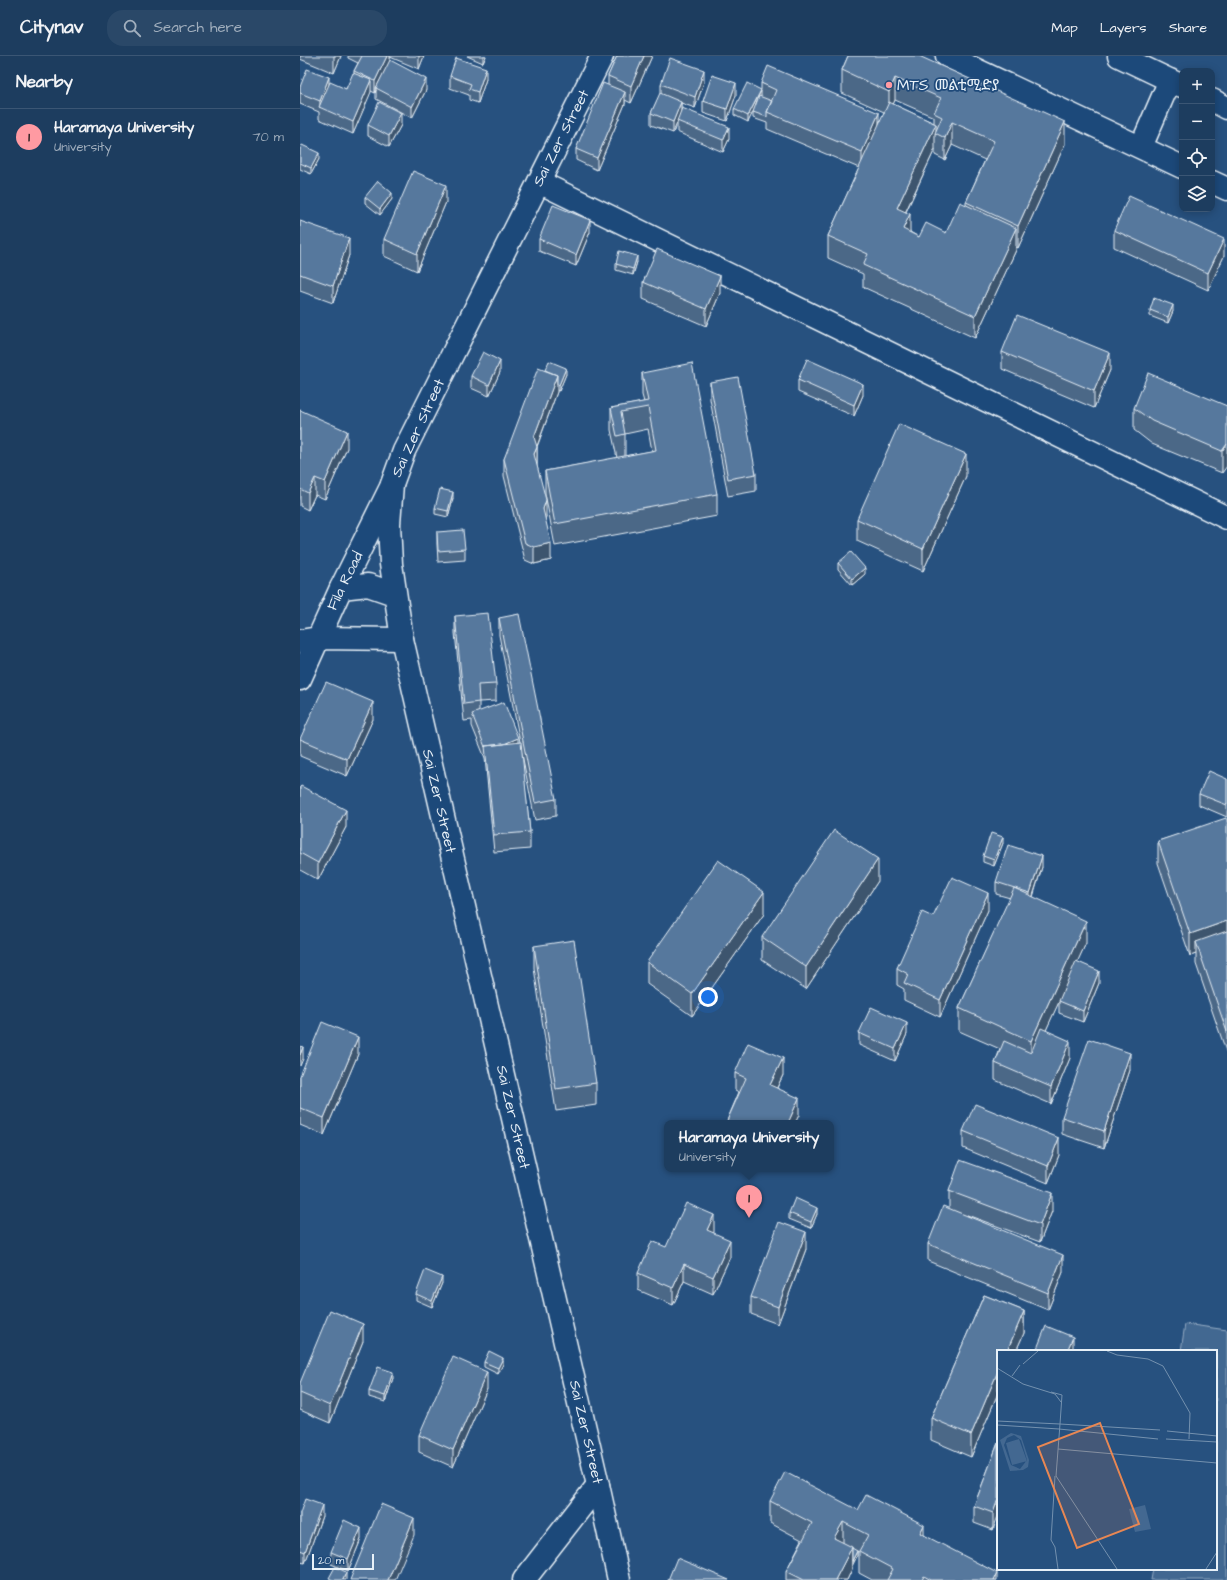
<!DOCTYPE html>
<html lang="en">
<head>
<meta charset="utf-8">
<style>
	:root { --surface:#1d3d5f; --page:#2a4868; --text:#f1f3f6; --muted:#a0aebd; --line:#3b5674; --accent:#ff9aa2 }
	body { margin:0; font-family:"Architects Daughter","Noto Sans Ethiopic",sans-serif; background:var(--page); color:var(--text) }
	.controls { position:absolute; right:12px; top:12px; display:grid; overflow:hidden; border-radius:8px; box-shadow:0 2px 10px #0003 }
	.controls button { width:36px; height:36px; display:grid; place-items:center; padding:0; border:0; border-bottom:1px solid var(--line); background:var(--surface); color:var(--text); font:20px sans-serif }
	.scale { position:absolute; left:12px; bottom:10px; width:62px; box-sizing:border-box; padding-left:4px; border:2px solid #e8f1f8; border-top:0; font-size:11px; line-height:14px; white-space:nowrap; color:#e8f1f8; -webkit-text-stroke:3px #1f4a7a; paint-order:stroke }
	.you { position:absolute; left:408px; top:941px; width:14px; height:14px; margin:-10px; border:3px solid #fff; border-radius:50%; background:#1a73e8; box-shadow:0 0 0 6px #1a73e833 }
	.badge { display:grid; place-items:center; width:26px; height:26px; border-radius:50%; background:var(--accent); color:#111; font-size:13px; font-weight:700 }
	.pin { position:absolute; translate:-50% -33px; filter:drop-shadow(0 1px 2px #0008) }
	.pin::after { content:''; position:absolute; top:21px; width:14px; height:12px; background:inherit; clip-path:polygon(0 0,100% 0,50% 100%) }
	.popup { position:absolute; left:364px; top:1064px; width:170px; height:52px; box-sizing:border-box; display:grid; place-content:center; border-radius:8px; background:var(--surface); filter:drop-shadow(0 1px 3px #0005); font-size:13px; white-space:nowrap; color:var(--muted) }
	.popup b { font-size:15px; color:var(--text) }
	.popup::after { content:''; position:absolute; left:50%; top:100%; margin-left:-8px; border:8px solid transparent; border-top-color:var(--surface) }
	.list { margin:0; padding:0; list-style:none }
	h2 { display:flex; justify-content:space-between; align-items:center; height:52px; margin:0; padding:0 16px; font-size:17px }
	h2 small { font-size:13px; font-weight:400; color:var(--muted) }
	.list li { display:grid; grid-template-columns:26px 1fr auto; gap:12px; align-items:center; box-sizing:border-box; height:56px; padding:0 16px; border-top:1px solid var(--line) }
	.list b { display:block; font-size:15px; white-space:nowrap }
	.list p { margin:0; font-size:13px; white-space:nowrap; color:var(--muted) }
	.list em { font-size:13px; font-style:normal; color:var(--muted) }
	.icon { flex:none; width:22px; height:22px; fill:none; stroke:currentColor; stroke-width:2; stroke-linecap:round; stroke-linejoin:round }
	.map { position:relative; flex:none; width:927px; height:1524px; overflow:hidden }
	header { display:flex; align-items:center; gap:24px; box-sizing:border-box; height:56px; padding:0 20px; background:var(--surface); border-bottom:1px solid var(--line) }
	header strong { font-size:19px }
	nav { display:flex; gap:22px; margin-inline-start:auto; font-size:14px }
	.search { width:280px; height:36px; background:var(--page); display:flex; align-items:center; gap:10px; box-sizing:border-box; padding:0 14px; border-radius:16px; color:var(--muted); font-size:15px }
	main { display:flex }
	aside { flex:1; background:var(--surface) }
	.map>svg:first-child { display:block }
</style>
</head>
<body>
<header>
<strong>Citynav</strong>
<div class="search"><svg class="icon" aria-label="search" viewBox="0 0 24 24"><circle cx="10" cy="10" r="6"/><path d="M15 15l6 6"/></svg>Search here</div>
<nav><a>Map</a><a>Layers</a><a>Share</a></nav>
</header>
<main>
<aside>
<h2>Nearby<small></small></h2>
<ul class="list">
<li><span class="badge">1</span><div><b>Haramaya University</b><p>University</p></div><em>70 m</em></li>
</ul>
</aside>
<div class="map">
<svg width="927" height="1524" viewBox="0 0 927 1524">
	<rect width="100%" height="100%" fill="#27517f"/>
	<filter id="ink" filterUnits="userSpaceOnUse"><feTurbulence type="fractalNoise" baseFrequency=".025" numOctaves="2"/><feDisplacementMap in="SourceGraphic" scale="8" xChannelSelector="R" yChannelSelector="G"/><feConvolveMatrix kernelMatrix="1 2 1 2 8 2 1 2 1" color-interpolation-filters="sRGB"/></filter>
	<g filter="url(#ink)">
		<path fill="#436891" stroke="#96acc4" d="M885 1268 927 1274V1524H851L853 1513H916V1295H881Z"/>
		<g fill="none" stroke-linecap="round" stroke-linejoin="round">
			<defs>
				<path id="minor" d="M239 126 927 462
					M0 585 18 582 102 583
					M0 623 41 532 92 429
					M224 1524 298 1429"/>
				<path id="major" d="M647 0 882 111
					M819 0 882 30
					M912 44 927 52
					M841 91 870 24
					M912 126 927 133"/>
				<path id="highway" d="M302 0 104 395 92 428 89 468 91 508 102 583 298 1429 319 1524
					M41 532 68 529 94 538"/>
			</defs>
			<use href="#minor" stroke="#e8f1f8" stroke-width="25"/>
			<use href="#major" stroke="#e8f1f8" stroke-width="25"/>
			<use href="#highway" stroke="#e8f1f8" stroke-width="25"/>
			<use href="#minor" stroke="#1f4a7a" stroke-width="22"/>
			<use href="#major" stroke="#1f4a7a" stroke-width="22"/>
			<use href="#highway" stroke="#1f4a7a" stroke-width="22"/>
		</g>
		<path fill="#4b6787" stroke="#e8f1f8" fill-rule="evenodd" d="M0 0H41L34 17 0 3Z
			M48 0H124L119 13 90 1V4L126 34 112 62 76 43V34L75 37 71 35 53 78 19 63V56L0 48V31L29 28 46 33 54 17V15L58 7 48 2Z
			M167 0H186L183 7Z
			M317 0H352L331 47 325 44V48L297 114 276 104V93L308 29V20Z
			M548 0 765 88 718 192 716 191V194L675 282 563 231V218L528 202V180L559 112 467 73V67L453 62V55L448 66 434 59V53L461 34V27L579 67 584 56 542 37V14ZM595 44 634 61V67L593 48ZM652 89 685 104 666 146V149L646 177 619 181 610 176 606 156 635 93V99L645 104Z
			M150 20 186 23 178 47 169 44V39L150 32Z
			M404 26 395 52 381 47V57L429 83 423 96 377 76V65L373 77 351 69V57L361 37V28Z
			M436 39 427 65 403 57V45Z
			M68 69H101L89 91 68 80Z
			M0 94 19 103 11 118 0 113Z
			M65 141 92 143 80 159 65 147Z
			M146 146 117 215 84 200V183Z
			M0 165 49 199 33 247 0 235Z
			M814 174 924 200 908 234 814 191Z
			M290 176 276 210 239 195V183Z
			M337 206 333 219 316 214V208Z
			M343 226 420 237 406 270 343 243Z
			M850 254 873 255 868 267 850 260Z
			M702 296 810 314 794 352 702 313Z
			M245 314 266 318 259 335 257 334V336L237 391V409L246 461 245 462 251 504 234 508 225 504 204 420V403Z
			M200 316 189 340 171 332V320Z
			M342 317 417 438V460L255 490 245 437V415L317 402 311 374V352L344 346 342 339ZM348 373 352 395 325 400V378Z
			M498 324 563 339 554 360 498 336Z
			M410 326 456 418V435L428 440 410 343Z
			M927 350 922 417 852 388 834 374V352Z
			M0 354 47 392 25 443 15 439 8 454 0 450Z
			M666 420 623 515 557 485V463Z
			M153 442 148 461 135 458V452Z
			M137 476 165 493V504L138 506 137 488Z
			M538 507 565 518 552 529 538 513Z
			M155 560 196 628V645L179 646V656L218 687 220 686 199 579V562L256 743V760L235 764 221 693 230 776V793L194 796 185 702 172 670V664L164 665 155 577Z
			M73 663 47 720 0 700V683Z
			M927 723V761L899 749V738Z
			M0 731 46 771 18 824 0 814Z
			M927 764V998L896 908V898L890 900 858 807V785Z
			M703 787 694 810 683 806V800Z
			M742 811 733 841 786 887 777 906 799 927 783 966 759 957V945L761 941 746 974 770 1002 751 1048 695 1024V1007L700 993 659 975V952L710 842 696 838V826Z
			M578 825 506 933 462 904V881Z
			M688 854 640 961 604 944V933L597 929V912L633 861Z
			M464 858 392 960 347 928V906Z
			M234 890 296 1027V1049L256 1055 234 912Z
			M559 977 607 978 595 1005 559 989Z
			M58 998 24 1079 0 1069V1020Z
			M830 1014 804 1092 762 1078V1061Z
			M435 1017 483 1019 477 1032 499 1059 495 1067H426L439 1036 435 1034Z
			M663 1075 759 1099 748 1127 663 1092Z
			M649 1135 752 1155 740 1186 667 1159 763 1216 748 1254 628 1205V1188L649 1152Z
			M489 1157 517 1158 511 1172 489 1163Z
			M414 1176 413 1177 430 1201 413 1238 384 1225 373 1249 338 1234V1217L366 1191Z
			M506 1193 478 1268 451 1258V1241Z
			M142 1227 132 1251 116 1244V1238Z
			M684 1239 724 1255V1277L716 1295H698V1337L671 1401 631 1384V1362Z
			M63 1285 30 1367 0 1354V1337Z
			M184 1306 203 1308 198 1318 184 1311Z
			M93 1322 85 1346 69 1341V1335Z
			M187 1333 153 1411 119 1396V1379Z
			M698 1387 693 1474 674 1467V1450Z
			M470 1445 558 1454 624 1479 697 1524H572L559 1517V1496L557 1495V1500L552 1510V1513L547 1524H486V1515L502 1484 470 1467Z
			M0 1457 22 1460 5 1507 0 1506Z
			M61 1483 48 1515 31 1508V1496Z"/>
		<path fill="#3d546e" stroke="#e8f1f8" d="M34 0H41L34 17Z
			M87 0H90V6L76 32V34L75 37V25Z
			M119 0H124L119 13Z
			M183 0H186L183 7Z
			M344 0H352L331 47V30Z
			M186 12V23L178 47V36Z
			M404 14V26L395 52V41Z
			M29 21V33L20 52V45Z
			M595 22V44L589 58V36Z
			M126 23V34L112 62V51Z
			M71 24V36L53 78V66Z
			M436 27V39L427 65V53Z
			M461 35V40L448 66V60Z
			M325 36V48L297 114V102Z
			M381 46V57L373 77V66Z
			M101 57V69L89 91V80Z
			M579 57V74L562 113V96Z
			M652 66V89L645 104V82Z
			M765 66V88L718 192V170Z
			M636 68V78L635 77V93L597 174V152Z
			M429 71V83L423 96V84Z
			M19 97V103L11 118V112Z
			M146 129V146L117 215V198Z
			M92 137V143L80 159V153Z
			M610 158V180L603 173Z
			M290 164V176L276 210V199Z
			M716 172V194L675 282V260Z
			M49 182V199L33 247V230Z
			M924 183V200L908 234V217Z
			M337 200V206L333 219V213Z
			M420 220V237L406 270V253Z
			M873 249V255L868 267V261Z
			M810 297V314L794 352V335Z
			M200 305V316L189 340V329Z
			M266 312V318L259 335V329Z
			M257 319V336L234 398V381Z
			M563 328V339L554 360V349Z
			M47 375V392L25 443V426Z
			M927 388V410L922 417V395Z
			M237 391V408L234 415V398Z
			M666 398V420L623 515V493Z
			M15 422V439L8 454V437Z
			M153 436V442L148 461V455Z
			M246 444V461L243 470V453Z
			M251 487V504L234 508V491Z
			M565 512V518L552 529V523Z
			M73 646V663L47 720V703Z
			M218 682V694L187 695Z
			M46 754V771L18 824V807Z
			M703 781V787L694 810V804Z
			M742 800V811L730 849V837Z
			M578 803V825L506 933V911Z
			M464 836V858L392 960V938Z
			M688 837V854L640 961V944Z
			M786 865V887L731 1007V985Z
			M927 865V887L896 886V898L890 900V878Z
			M799 915V927L783 966V955Z
			M607 967V978L595 1005V993Z
			M58 981V998L24 1079V1062Z
			M770 985V1002L751 1048V1031Z
			M3 991V1003L0 1010V999Z
			M830 997V1014L804 1092V1075Z
			M483 1002V1019L470 1046V1029Z
			M499 1042V1059L495 1067H488Z
			M759 1082V1099L748 1127V1110Z
			M752 1137V1155L740 1186V1169Z
			M517 1152V1158L511 1172V1166Z
			M414 1159V1176L407 1191V1174Z
			M506 1176V1193L478 1268V1251Z
			M430 1184V1201L413 1238V1221Z
			M763 1199V1216L748 1254V1237Z
			M384 1208V1225L373 1249V1232Z
			M142 1221V1227L132 1251V1245Z
			M724 1255V1277L716 1295H707Z
			M63 1268V1285L30 1367V1350Z
			M773 1281V1293L772 1295H767Z
			M203 1302V1308L198 1318V1312Z
			M698 1315V1337L671 1401V1379Z
			M93 1316V1322L85 1346V1340Z
			M187 1316V1333L153 1411V1394Z
			M698 1443V1460L693 1474V1457Z
			M22 1449V1460L5 1507V1496Z
			M114 1462V1479L95 1524H88Z
			M543 1466V1488L534 1482Z
			M624 1469V1491L620 1477Z
			M61 1472V1483L48 1515V1503Z
			M552 1491V1513L547 1524H535Z
			M557 1495V1500L552 1510V1505Z
			M46 1516V1524H43Z
			M697 1517V1524H694Z"/>
		<path fill="#57789d" stroke="#e8f1f8" d="M62 0H87L75 25 54 15Z
			M317 0H344L331 30 308 20Z
			M548 0H619L765 66 718 170 666 146 694 85 652 66 645 82 635 77 642 61 634 57 641 42 595 22 589 36 542 14Z
			M156 2 186 12 178 36 169 33 171 28 150 20Z
			M370 2 404 14 395 41 361 28Z
			M90 4 126 23 112 51 76 32Z
			M468 10 579 57 562 96 467 56 476 34 461 27Z
			M7 13 29 21 20 45 0 37V31Z
			M53 17 71 24 53 66 19 51 30 26 46 33Z
			M412 19 436 27 427 53 403 45Z
			M303 27 325 36 297 102 276 93Z
			M447 27 461 34 448 60 434 53Z
			M360 37 381 46 373 66 351 57Z
			M459 40 472 45 467 56V61L453 56Z
			M79 46 101 57 89 80 68 69Z
			M589 46 636 68 597 152 610 158 603 173 619 181 626 167 646 177 660 146 716 172 675 260 563 209 568 198 528 180Z
			M382 52 429 71 423 84 377 65Z
			M2 89 19 97 11 112 0 107V94Z
			M113 115 146 129 117 198 84 183Z
			M78 125 92 137 80 153 65 141Z
			M829 140 924 183 908 217 814 174Z
			M253 149 290 164 276 199 239 183Z
			M0 165 49 182 33 230 0 218Z
			M357 193 420 220 406 253 343 226Z
			M319 195 337 200 333 213 316 208Z
			M854 242 873 249 868 261 850 254Z
			M717 259 810 297 794 335 702 296Z
			M183 296 200 305 189 329 171 320Z
			M507 303 563 328 554 349 498 324Z
			M249 305 266 312 259 329 257 328V319L245 314Z
			M392 307 417 438 255 468 245 415 356 394 348 351 321 356 325 378 317 380 311 352 348 345 342 317Z
			M238 312 257 319 234 381 237 391 234 398 246 444 243 453 251 487 234 491 225 487 204 403Z
			M848 317 927 350V388L922 395 852 365 834 352Z
			M438 321 456 418 428 423 410 326Z
			M0 354 47 375 25 426 15 422 8 437 0 433Z
			M599 368 666 398 623 493 557 463Z
			M140 433 153 436 148 455 135 452Z
			M163 474 165 493 138 495 137 476Z
			M551 496 565 512 552 523 538 507Z
			M188 557 196 628 178 629 179 646 164 648 155 560Z
			M219 558 256 743 235 747 199 562Z
			M26 626 73 646 47 703 0 683Z
			M204 646 218 682 204 688 185 690V691L172 658Z
			M221 686 230 776 194 779 185 690Z
			M909 715 927 723V749L899 738Z
			M1 730 46 754 18 807 0 797V731Z
			M926 762 927 764V865L890 878 858 785Z
			M534 774 578 803 506 911 462 881Z
			M691 777 703 781 694 804 683 800Z
			M708 789 742 800 730 837 696 826Z
			M418 804 464 836 392 938 347 906Z
			M652 821 688 837 640 944 604 927 608 918 597 912 622 856 633 861Z
			M714 832 786 865 731 985 659 952Z
			M927 875V976L896 886Z
			M274 884 296 1027 256 1033 234 890Z
			M776 905 799 915 783 955 759 945Z
			M571 951 607 967 595 993 559 977Z
			M22 966 58 981 24 1062 0 1052V1020Z
			M741 972 770 985 751 1031 695 1007 704 985 731 997Z
			M789 983 830 997 804 1075 762 1061Z
			M448 987 483 1002 470 1029 499 1042 488 1067H466L463 1066V1067H426L446 1022 435 1017Z
			M0 990 3 991 0 999Z
			M675 1048 759 1082 748 1110 663 1075Z
			M660 1104 752 1137 740 1169 649 1135Z
			M495 1142 517 1152 511 1166 489 1157Z
			M386 1147 414 1159 407 1174 430 1184 413 1221 384 1208 373 1232 338 1217 352 1185 366 1191Z
			M643 1150 763 1199 748 1237 628 1188Z
			M479 1166 506 1176 478 1251 451 1241Z
			M125 1214 142 1221 132 1245 116 1238Z
			M684 1239 724 1255 707 1295H698V1315L671 1379 631 1362Z
			M30 1254 63 1268 30 1350 0 1337V1327Z
			M746 1270 773 1281 767 1295H736Z
			M189 1295 203 1302 198 1312 184 1306Z
			M153 1301 187 1316 153 1394 119 1379Z
			M78 1311 93 1316 85 1340 69 1335Z
			M698 1387V1443L693 1457 674 1450Z
			M485 1416 558 1454 566 1439 624 1469 620 1477 697 1517 694 1524H631L624 1520 622 1524H587L593 1513 559 1495 568 1479 543 1466 534 1482 552 1491 535 1524H504L486 1515 512 1467 470 1445Z
			M5 1443 22 1449 5 1496 0 1494V1457Z
			M81 1448 114 1462 88 1524H50Z
			M44 1464 61 1472 48 1503 31 1496Z
			M552 1492 557 1495 552 1505Z
			M377 1502 429 1524H368Z
			M35 1511 46 1516 43 1524H33L29 1522Z"/>
	</g>
	<circle fill="#ff9aa2" stroke="#1f4a7a" stroke-width="1.5" cx="589" cy="29" r="4"/>
	<g text-anchor="middle" dominant-baseline="central" stroke-width="3.5" stroke-linejoin="round" paint-order="stroke">
		<g font-size="15" fill="#e8f1f8" stroke="#1f4a7a" text-anchor="start">
			<text x="597" y="29">MTS መልቲሚድያ</text>
		</g>
		<g font-size="15" fill="#e8f1f8" stroke="#1f4a7a">
			<text transform="translate(261 82) rotate(-63)">Sai Zer Street</text>
			<text transform="translate(118 372) rotate(-65)">Sai Zer Street</text>
			<text transform="translate(45 525) rotate(-64)">Fila Road</text>
			<text transform="translate(139 745) rotate(77)">Sai Zer Street</text>
			<text transform="translate(213 1061) rotate(77)">Sai Zer Street</text>
			<text transform="translate(286 1376) rotate(77)">Sai Zer Street</text>
		</g>
	</g>
	<g transform="translate(697 1294)">
		<rect width="220" height="220" fill="#27517f"/>
		<path d="M14 83 24 86 32 110 31 117 26 120 13 121 3 90ZM17 85 24 90 30 110 23 119 14 115 7 95 10 88ZM22 89 30 111 15 115 9 93ZM148 155 154 179 138 182 132 159Z" fill="#436891" fill-rule="evenodd"/>
		<path fill="none" stroke="#7491af" stroke-width="1" d="M110 1 120 5 151 9 166 16 193 63 192 89M26 14 41 1M0 18 26 34 58 44 64 52M15 26 23 15M54 42 65 45 63 74 163 80M0 71 63 74 59 126 120 219M0 75 62 79M62 79 161 89M170 81 220 86M169 89 220 92M61 99 220 113M58 126 54 190 58 197 61 219M209 219 220 202"/>
		<path fill="#e88753" fill-opacity="0.15" stroke="#e88753" stroke-width="2" d="M103 73 142 174 80 198 41 97Z"/>
		<rect width="220" height="220" fill="none" stroke="#e8f1f8" stroke-width="2"/>
	</g>
</svg>
<div class="controls">
<button>+</button>
<button>−</button>
<button><svg class="icon" aria-label="locate" viewBox="0 0 24 24"><circle cx="12" cy="12" r="6"/><path d="M12 2v4M12 18v4M2 12h4M18 12h4"/></svg></button>
<button><svg class="icon" aria-label="layers" viewBox="0 0 24 24"><path d="M12 4l9 5-9 5-9-5zM3 14l9 5 9-5"/></svg></button>
</div>
<div class="scale">20 m</div>
<div class="you"></div>
<div class="pin badge" style="left:449px;top:1162px">1</div>
<div class="popup"><b>Haramaya University</b>University</div>
</div>
</main>
</body>
</html>
